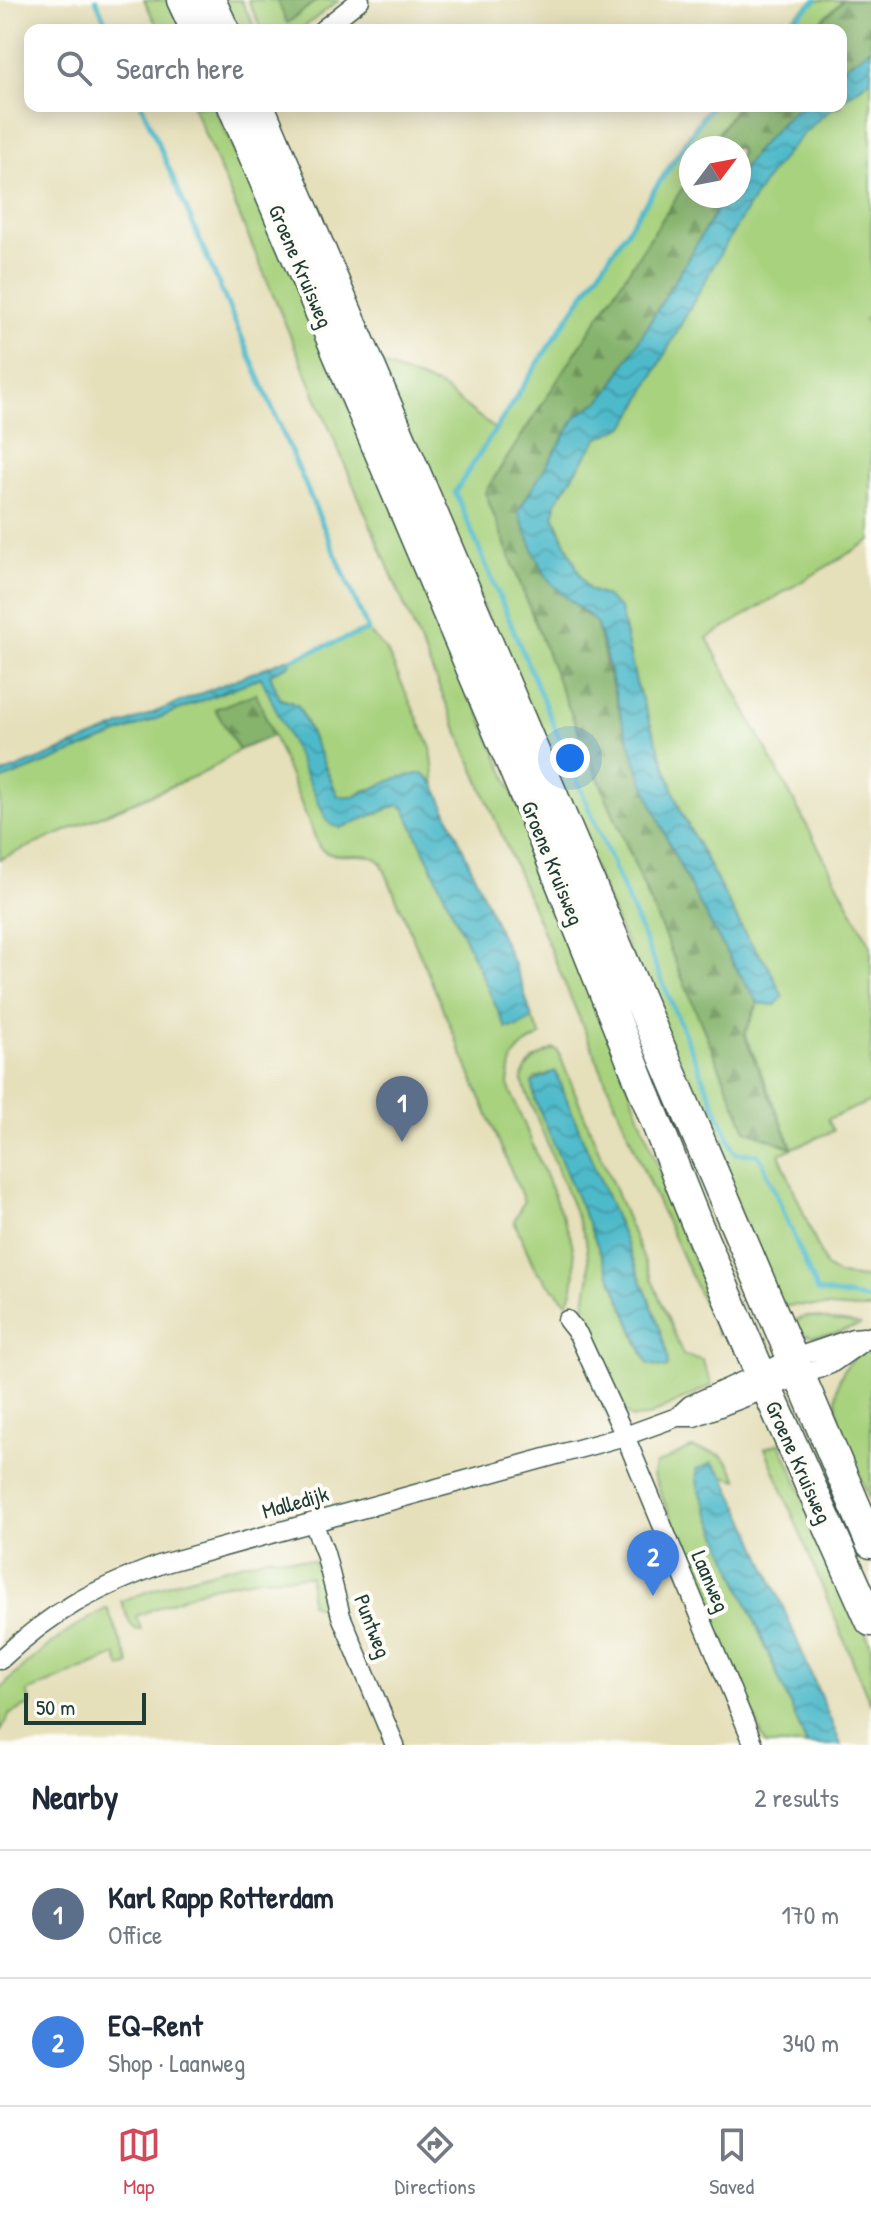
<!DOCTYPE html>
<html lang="en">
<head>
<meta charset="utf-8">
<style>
	:root { --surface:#fff; --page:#f6f6f7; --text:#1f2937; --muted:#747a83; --line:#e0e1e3; --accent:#d1495b }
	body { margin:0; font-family:"Patrick Hand",sans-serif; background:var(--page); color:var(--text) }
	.compass { position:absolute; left:679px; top:136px; width:72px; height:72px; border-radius:50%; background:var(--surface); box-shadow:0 4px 20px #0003; rotate:58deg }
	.scale { position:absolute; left:24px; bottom:20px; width:122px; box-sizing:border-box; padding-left:8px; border:4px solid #1f3d34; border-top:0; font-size:22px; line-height:28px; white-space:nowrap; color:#1f3d34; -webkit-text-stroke:6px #fdfcf7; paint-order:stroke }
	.you { position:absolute; left:570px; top:758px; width:28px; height:28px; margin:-20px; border:6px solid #fff; border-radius:50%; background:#1a73e8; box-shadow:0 0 0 12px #1a73e833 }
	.badge { display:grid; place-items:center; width:52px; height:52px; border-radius:50%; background:var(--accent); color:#fff; font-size:26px; font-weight:700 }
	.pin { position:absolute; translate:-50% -66px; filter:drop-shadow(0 2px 4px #0008) }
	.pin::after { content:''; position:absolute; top:42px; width:28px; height:24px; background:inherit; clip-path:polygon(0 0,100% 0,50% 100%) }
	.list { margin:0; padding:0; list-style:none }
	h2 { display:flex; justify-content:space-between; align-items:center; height:104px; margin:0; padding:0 32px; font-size:34px }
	h2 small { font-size:26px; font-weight:400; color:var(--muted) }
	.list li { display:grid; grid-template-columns:52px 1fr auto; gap:24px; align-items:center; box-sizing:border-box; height:128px; padding:0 32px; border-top:2px solid var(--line) }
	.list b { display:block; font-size:30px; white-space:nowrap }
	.list p { margin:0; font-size:26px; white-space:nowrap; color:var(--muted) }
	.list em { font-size:26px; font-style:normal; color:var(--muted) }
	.icon { flex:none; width:44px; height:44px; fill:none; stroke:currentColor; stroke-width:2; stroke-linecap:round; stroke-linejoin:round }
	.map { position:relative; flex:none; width:871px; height:1745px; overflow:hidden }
	.search { position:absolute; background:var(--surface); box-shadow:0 4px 20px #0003; left:24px; right:24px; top:24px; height:88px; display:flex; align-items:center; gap:20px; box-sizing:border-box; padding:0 28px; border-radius:16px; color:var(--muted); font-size:30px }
	.sheet { height:360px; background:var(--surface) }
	nav { display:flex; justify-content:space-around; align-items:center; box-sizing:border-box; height:112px; border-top:2px solid var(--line); background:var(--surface); font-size:22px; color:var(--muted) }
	nav a { display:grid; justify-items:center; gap:4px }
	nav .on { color:var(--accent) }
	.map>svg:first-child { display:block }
</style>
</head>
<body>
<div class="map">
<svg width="871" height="1745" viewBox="0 0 871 1745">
	<defs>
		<pattern id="forest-firs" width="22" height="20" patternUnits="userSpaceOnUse" patternTransform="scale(2)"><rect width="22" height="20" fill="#86b46d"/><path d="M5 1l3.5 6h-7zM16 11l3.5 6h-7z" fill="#6d945a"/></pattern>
		<pattern id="water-waves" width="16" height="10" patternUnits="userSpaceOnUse" patternTransform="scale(2)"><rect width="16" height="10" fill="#4ebaca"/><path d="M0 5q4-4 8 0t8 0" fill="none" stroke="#4098a5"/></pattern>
	</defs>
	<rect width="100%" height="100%" fill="#fdfcf7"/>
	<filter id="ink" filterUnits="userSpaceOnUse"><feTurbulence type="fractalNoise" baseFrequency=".0125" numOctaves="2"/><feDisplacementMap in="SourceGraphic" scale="16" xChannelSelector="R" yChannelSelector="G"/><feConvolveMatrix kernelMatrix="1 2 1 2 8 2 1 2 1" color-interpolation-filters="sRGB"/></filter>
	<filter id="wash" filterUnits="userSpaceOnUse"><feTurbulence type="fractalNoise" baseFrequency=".006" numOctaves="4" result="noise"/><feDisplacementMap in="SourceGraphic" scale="32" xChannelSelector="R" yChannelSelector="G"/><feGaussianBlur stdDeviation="1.8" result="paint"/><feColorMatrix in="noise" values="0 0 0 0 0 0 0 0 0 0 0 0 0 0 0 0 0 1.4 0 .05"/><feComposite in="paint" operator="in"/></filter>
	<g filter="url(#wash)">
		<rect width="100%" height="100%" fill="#e5dfba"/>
		<path fill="#a8d27e" stroke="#648859" stroke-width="2" fill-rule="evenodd" d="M144 0H170L183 30H159Z
			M220 0H241L256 30H235Z
			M248 0H277L288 23 317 0H339L300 30H262Z
			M814 0H843L812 30H777Z
			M871 79V313L865 320 871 330V540L707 638 871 946V1101L828 1119 833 1131 779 1154 826 1267 839 1275 871 1279V1309C844 1310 803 1302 780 1307L380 364 441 387 495 429 702 115 709 106H737L708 148H691V175L485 492 560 687 746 1130 792 1147 745 1034 758 1003 775 1005 769 967 747 938 682 814 636 683 620 609 605 596 589 590 581 577 554 516 556 502 597 438 625 426 632 416C660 364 786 107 841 106V101Z
			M193 106H214L241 164 256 185 584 961 676 1218 724 1332 718 1335 653 1192Z
			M366 629 387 651 431 748 435 785 430 779 366 790 353 797 338 796 302 713 291 702 280 699 269 674 290 664 292 659Z
			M261 677 340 828 398 805 407 810 518 1027 532 1018 541 1036C515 1048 510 1057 508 1085L570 1235C576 1257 578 1282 567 1303L535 1269 514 1221 524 1201 382 864C366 845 335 865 319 847L256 694 215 709 239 750 207 771 0 859V781Z
			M554 1049 558 1051 683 1355 702 1360 712 1385 647 1417 632 1418 621 1409 582 1317 590 1275 586 1240 522 1081C524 1063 538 1056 554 1049ZM555 1072 656 1316 665 1368 648 1364 638 1344 535 1078Z
			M807 1316 861 1325C839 1332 805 1347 789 1323Z
			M871 1347V1502C851 1453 804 1379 871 1347Z
			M780 1443 871 1645V1705L765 1448Z
			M691 1448C721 1455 724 1450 738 1480L724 1476 712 1463 698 1487 807 1745H766L653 1475 655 1465Z
			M270 1556 314 1561 330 1615 310 1603V1576L261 1578 209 1587 136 1616 141 1629 137 1630 131 1625 121 1601 178 1581Z
			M107 1608 130 1664 121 1668 116 1655 27 1692 31 1704 10 1714 0 1733V1690C32 1655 66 1631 107 1608Z"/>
		<path fill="url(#forest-firs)" stroke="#527850" stroke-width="2" d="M277 0H317L287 23Z
			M843 0H871V48L841 69V30H812Z
			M737 106H798L757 149 739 175V148H709Z
			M691 175V196H725L609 391 601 400 577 416 519 511 580 611 596 621C625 757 683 887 758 1003L745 1034 747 1042 792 1148 746 1130 560 687 485 492Z
			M256 693 273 736 239 750 215 709Z"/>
		<path fill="url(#water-waves)" stroke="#367c7f" stroke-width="2" d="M871 48V79L841 101V69Z
			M798 106H835C786 143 757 191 726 244 693 300 663 358 632 416L625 426 597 439 556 502 554 517 581 577 589 590 605 596 620 609 636 683 682 814 747 938 769 967 783 997 775 1005 758 1003C703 918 655 826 625 729 614 696 608 654 596 623 594 618 560 594 551 583 538 566 526 532 518 511L577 416 601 400 609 391 725 196H739V175L757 149Z
			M286 659H292L290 664 270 674 280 699 298 705 338 796 353 797 397 778 423 773 435 785 520 979 532 1018 518 1027 506 1028 404 807 398 805 340 828 331 825 326 819 261 677 0 781V775Z
			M555 1071 656 1316 667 1353 668 1366 666 1368 648 1364 535 1100 532 1082Z
			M712 1463 724 1476 751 1531 841 1745H807L698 1487 696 1470Z"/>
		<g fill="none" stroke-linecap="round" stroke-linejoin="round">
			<path stroke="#4ebaca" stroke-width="5" d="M96 0 109 30
				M782 30 816 0
				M142 106 368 630 292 659
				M711 106 555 337 455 492 735 1153 757 1154 762 1161 817 1291 871 1300"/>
		</g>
	</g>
	<g filter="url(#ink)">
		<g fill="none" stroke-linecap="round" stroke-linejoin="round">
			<defs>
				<path id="street" d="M322 30 360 0
					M567 1320 578 1334 625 1436 754 1745
					M677 1417 690 1405 794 1358 853 1338 864 1337
					M313 1522 325 1553 341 1616 395 1745
					M0 1660C53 1610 95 1589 162 1564L625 1436 677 1417H694L831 1364 871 1336"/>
				<path id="primary" d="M182 0 196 30
					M210 0 224 30
					M233 106 539 828 696 1222 760 1373 871 1621
					M259 106 871 1543"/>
			</defs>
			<use href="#street" stroke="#3d5548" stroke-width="21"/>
			<use href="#primary" stroke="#3d5548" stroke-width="33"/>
			<use href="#street" stroke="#fff" stroke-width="18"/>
			<use href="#primary" stroke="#fff" stroke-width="30"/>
		</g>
	</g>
	<g text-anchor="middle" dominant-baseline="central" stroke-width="8" stroke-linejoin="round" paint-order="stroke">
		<g font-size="22" fill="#1f3d34" stroke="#fdfcf7">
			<text transform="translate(301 266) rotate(67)">Groene Kruisweg</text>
			<text transform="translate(553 863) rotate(68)">Groene Kruisweg</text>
			<text transform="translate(799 1462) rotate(66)">Groene Kruisweg</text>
			<text transform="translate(295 1502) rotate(-16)">Malledijk</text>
			<text transform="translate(711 1581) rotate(67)">Laanweg</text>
			<text transform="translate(373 1626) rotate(69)">Puntweg</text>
		</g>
	</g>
</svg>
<svg class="compass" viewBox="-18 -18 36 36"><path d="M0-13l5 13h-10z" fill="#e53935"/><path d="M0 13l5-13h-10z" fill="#747a83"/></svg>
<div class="scale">50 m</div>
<div class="you"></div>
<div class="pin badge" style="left:402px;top:1142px;background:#5c6f8a">1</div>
<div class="pin badge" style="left:653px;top:1596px;background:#3f7fe0">2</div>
<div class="search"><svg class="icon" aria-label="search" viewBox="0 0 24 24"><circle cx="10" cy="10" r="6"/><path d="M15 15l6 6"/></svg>Search here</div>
</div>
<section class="sheet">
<h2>Nearby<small>2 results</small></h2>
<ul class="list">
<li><span class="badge" style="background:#5c6f8a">1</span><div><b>Karl Rapp Rotterdam</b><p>Office</p></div><em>170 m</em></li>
<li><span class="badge" style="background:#3f7fe0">2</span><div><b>EQ-Rent</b><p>Shop · Laanweg</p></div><em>340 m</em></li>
</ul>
</section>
<nav>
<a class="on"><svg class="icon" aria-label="map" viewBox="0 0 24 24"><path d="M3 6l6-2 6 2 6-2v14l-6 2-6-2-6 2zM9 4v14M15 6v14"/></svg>Map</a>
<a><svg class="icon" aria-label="directions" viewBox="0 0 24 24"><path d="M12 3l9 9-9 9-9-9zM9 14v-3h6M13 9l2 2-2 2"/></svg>Directions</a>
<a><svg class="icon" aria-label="saved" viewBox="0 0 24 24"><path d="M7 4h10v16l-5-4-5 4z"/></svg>Saved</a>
</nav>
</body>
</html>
